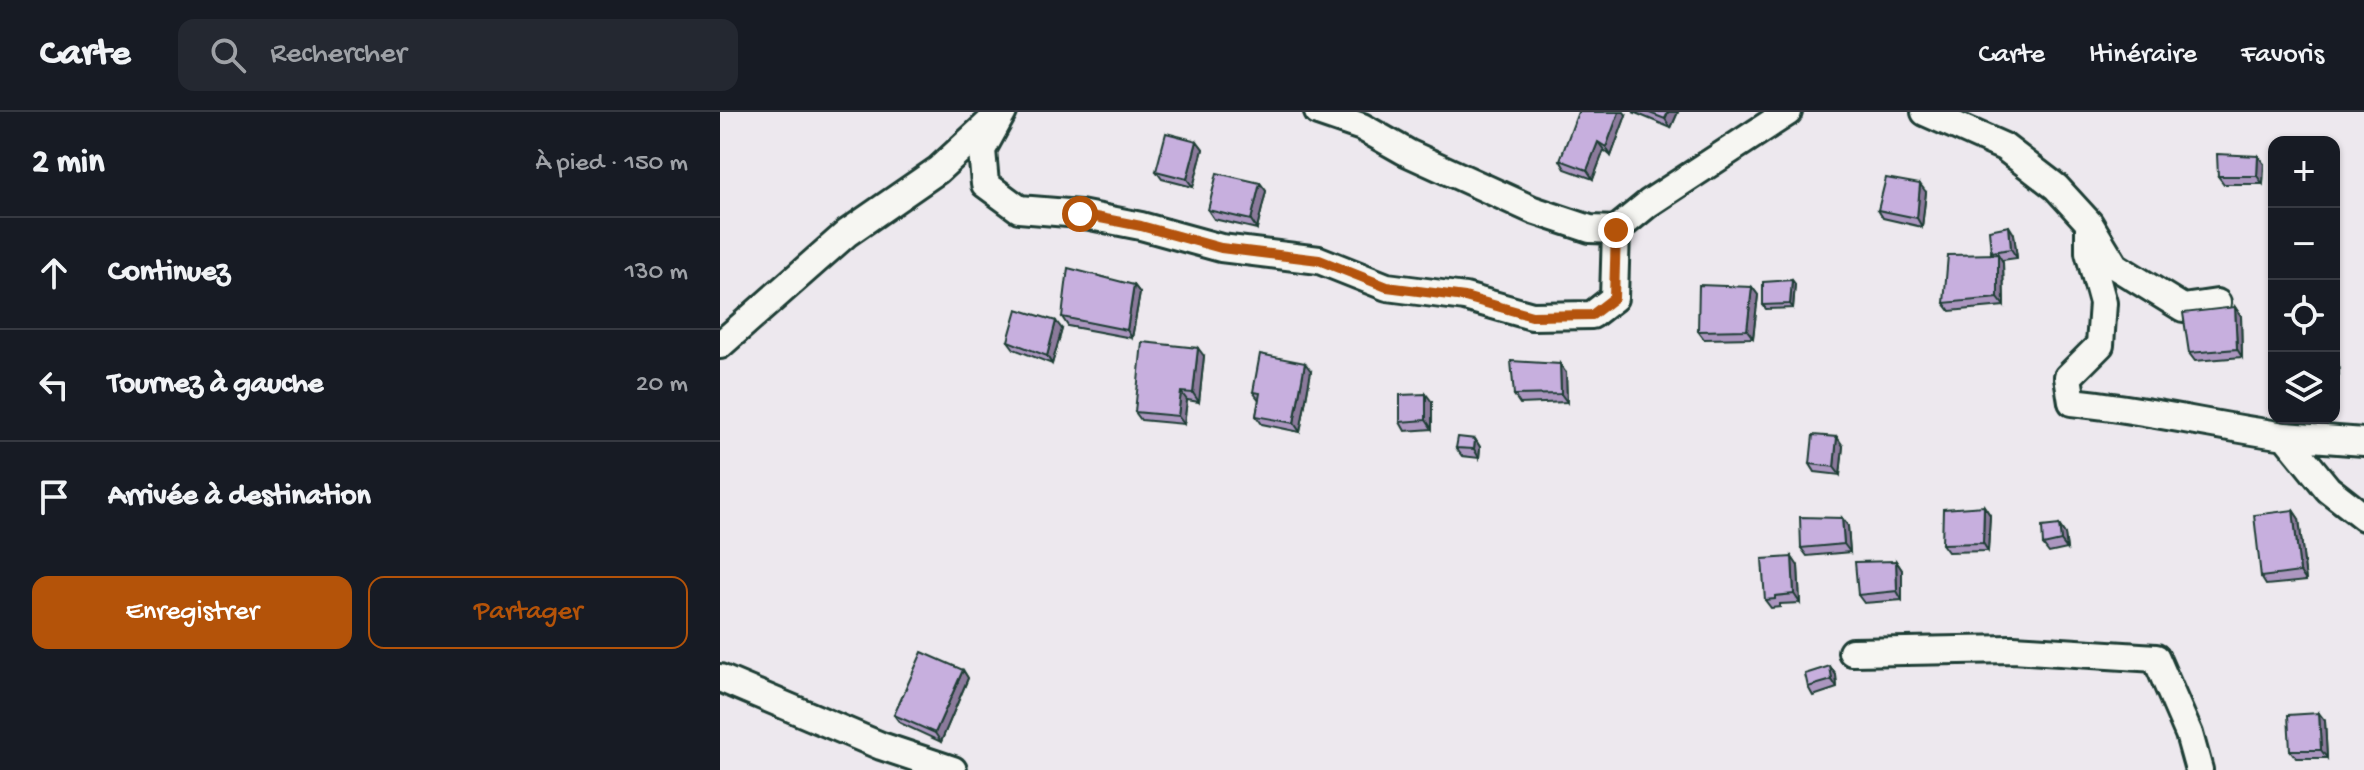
<!DOCTYPE html>
<html lang="fr">
<head>
<meta charset="utf-8">
<style>
	:root { --surface:#171b24; --page:#242831; --text:#f1f3f6; --muted:#9ea1a6; --line:#363941; --accent:#b45309 }
	body { margin:0; font-family:"Gochi Hand",sans-serif; background:var(--page); color:var(--text) }
	.controls { position:absolute; right:24px; top:24px; display:grid; overflow:hidden; border-radius:16px; box-shadow:0 2px 6px #0004 }
	.controls button { width:72px; height:72px; display:grid; place-items:center; padding:0; border:0; border-bottom:2px solid var(--line); background:var(--surface); color:var(--text); font:40px sans-serif }
	.stop { position:absolute; width:24px; height:24px; margin:-18px; border:6px solid #b45309; border-radius:50%; background:#fff }
	.stop.end { background:#b45309; border-color:#fff; box-shadow:0 2px 8px #0008 }
	.list { margin:0; padding:0; list-style:none }
	h2 { display:flex; justify-content:space-between; align-items:center; height:104px; margin:0; padding:0 32px; font-size:34px }
	h2 small { font-size:26px; font-weight:400; color:var(--muted) }
	.list li { display:grid; grid-template-columns:52px 1fr auto; gap:24px; align-items:center; box-sizing:border-box; height:112px; padding:0 32px; border-top:2px solid var(--line) }
	.list b { display:block; font-size:30px; white-space:nowrap }
	.list em { font-size:26px; font-style:normal; color:var(--muted) }
	.actions { display:flex; gap:16px; padding:24px 32px }
	.actions a { flex:1; padding:18px 0; border:2px solid var(--accent); border-radius:16px; text-align:center; font-size:28px; color:var(--accent) }
	.actions .main { background:var(--accent); color:#fff }
	.icon { flex:none; width:44px; height:44px; fill:none; stroke:currentColor; stroke-width:2; stroke-linecap:round; stroke-linejoin:round }
	.map { position:relative; flex:none; width:1644px; height:658px; overflow:hidden }
	header { display:flex; align-items:center; gap:48px; box-sizing:border-box; height:112px; padding:0 40px; background:var(--surface); border-bottom:2px solid var(--line) }
	header strong { font-size:38px }
	nav { display:flex; gap:44px; margin-inline-start:auto; font-size:28px }
	.search { width:560px; height:72px; background:var(--page); display:flex; align-items:center; gap:20px; box-sizing:border-box; padding:0 28px; border-radius:16px; color:var(--muted); font-size:30px }
	main { display:flex }
	aside { flex:1; background:var(--surface) }
	.map>svg:first-child { display:block }
</style>
</head>
<body>
<header>
<strong>Carte</strong>
<div class="search"><svg class="icon" aria-label="search" viewBox="0 0 24 24"><circle cx="10" cy="10" r="6"/><path d="M15 15l6 6"/></svg>Rechercher</div>
<nav><a>Carte</a><a>Itinéraire</a><a>Favoris</a></nav>
</header>
<main>
<aside>
<h2>2 min<small>À pied · 150 m</small></h2>
<ul class="list">
<li><svg class="icon" aria-label="ahead" viewBox="0 0 24 24"><path d="M12 20V5M6 11l6-6 6 6"/></svg><div><b>Continuez</b></div><em>130 m</em></li>
<li><svg class="icon" aria-label="left" viewBox="0 0 24 24"><path d="M17 20v-9H6M10 6l-5 5 5 5"/></svg><div><b>Tournez à gauche</b></div><em>20 m</em></li>
<li><svg class="icon" aria-label="arrive" viewBox="0 0 24 24"><path d="M6 21V4h12l-3 4 3 4H6"/></svg><div><b>Arrivée à destination</b></div></li>
</ul>
<div class="actions"><a class="main">Enregistrer</a><a>Partager</a></div>
</aside>
<div class="map">
<svg width="1644" height="658" viewBox="0 0 1644 658">
	<rect width="100%" height="100%" fill="#ede8ee"/>
	<filter id="ink" filterUnits="userSpaceOnUse"><feTurbulence type="fractalNoise" baseFrequency=".0125" numOctaves="2"/><feDisplacementMap in="SourceGraphic" scale="16" xChannelSelector="R" yChannelSelector="G"/><feConvolveMatrix kernelMatrix="1 2 1 2 8 2 1 2 1" color-interpolation-filters="sRGB"/></filter>
	<g filter="url(#ink)">
		<g fill="none" stroke-linecap="round" stroke-linejoin="round">
			<defs>
				<path id="minor" d="M283 0 262 38 265 72 299 97 360 102 421 114 501 136 599 148 667 175 745 185 812 204 872 203 894 186 896 118
					M598 0 642 15 688 41 813 98 870 117 896 118 929 91 1068 0
					M1205 0 1284 35 1336 75 1369 111
					M1497 191 1463 196 1395 154 1369 111V140L1383 191 1380 233 1348 265 1352 290C1424 297 1494 314 1565 324
					M0 233 127 121 218 58 270 10
					M1644 330 1565 324 1608 377 1644 405
					M1132 540 1293 537 1436 546 1469 622 1479 658
					M0 566 161 634 233 658"/>
			</defs>
			<use href="#minor" stroke="#1f3d34" stroke-width="32"/>
			<use href="#minor" stroke="#f6f6f2" stroke-width="26"/>
		</g>
		<path fill="#ab96bf" stroke="#1f3d34" stroke-width="2" d="M913 0H958L951 16Z
			M906 3 891 44 884 38 873 67 845 57 840 48Z
			M477 29 483 37 473 75 442 67 436 59Z
			M1544 52 1543 72H1504L1498 64Z
			M540 71 546 79 537 117 494 107 488 98Z
			M1206 80 1202 115 1163 106 1158 98Z
			M1294 122 1297 146 1282 148 1283 150 1284 194 1230 199 1224 191 1272 142 1271 140Z
			M1072 168 1075 172 1073 196 1046 197 1043 193Z
			M414 173 420 181 412 226 348 214 342 205Z
			M1032 175 1038 183 1033 226 984 227 978 219Z
			M1515 195 1521 204 1522 245 1475 249 1469 241Z
			M342 217 332 252 294 237 288 229Z
			M484 244 479 290 467 288 464 312 421 308 415 300Z
			M591 259 580 320 542 312 536 304 539 288 533 280Z
			M846 261 847 290 800 292 794 283Z
			M712 290V317L685 319 680 310Z
			M755 327 760 335 759 346 742 344 736 336Z
			M1123 334 1120 363 1095 360 1090 352Z
			M1264 394 1270 403 1268 439 1228 440 1222 432Z
			M1573 398 1579 407 1586 469 1546 473 1541 465Z
			M1122 406 1128 414 1130 440 1087 444 1081 436Z
			M1339 413 1345 422 1347 437 1329 441 1323 433Z
			M1176 449 1182 458V488L1144 491 1138 483Z
			M1078 454 1080 491 1060 492V495L1051 496 1045 488Z
			M243 558 248 566 221 630 180 611 174 603Z
			M1116 563 1117 576 1093 584 1088 575Z
			M1605 609 1607 646H1576L1570 638Z"/>
		<path fill="#8b7a9b" stroke="#1f3d34" stroke-width="2" d="M899 0H904L906 3 891 44 886 35Z
			M948 0H958L951 16 945 7Z
			M477 29 483 37 473 75 467 67Z
			M878 30 884 38 873 67 867 58Z
			M1538 44 1544 52 1543 72 1537 64Z
			M540 71 546 79 537 117 531 108Z
			M1200 72 1206 80 1202 115 1197 106Z
			M1289 114 1294 122 1297 146 1291 137Z
			M1278 142 1283 150 1284 194 1278 186Z
			M1072 168 1075 172 1073 196 1070 192Z
			M414 173 420 181 412 226 407 218Z
			M1032 175 1038 183 1033 226 1027 218Z
			M1515 195 1521 204 1522 245 1517 237Z
			M1614 207 1616 210 1619 261 1614 254Z
			M336 209 342 217 332 252 327 244Z
			M478 236 484 244 479 290 473 281Z
			M585 251 591 259 580 320 574 311Z
			M840 252 846 261 847 290 841 282Z
			M461 280 467 288 464 312 458 304Z
			M706 282 712 290V317L706 308Z
			M1117 325 1123 334 1120 363 1114 355Z
			M755 327 760 335 759 346 754 337Z
			M1264 394 1270 403 1268 439 1263 431Z
			M1573 398 1579 407 1586 469 1580 460Z
			M1122 406 1128 414 1130 440 1124 432Z
			M1339 413 1345 422 1347 437 1341 429Z
			M1072 445 1078 454 1080 491 1074 482Z
			M1176 449 1182 458V488L1177 479Z
			M1110 554 1116 563 1117 576 1112 568Z
			M243 558 248 566 221 630 215 621Z
			M1599 601 1605 609 1607 646 1601 638Z"/>
		<path fill="#c7afde" stroke="#1f3d34" stroke-width="2" d="M858 0H899L886 35 878 30 867 58 840 48Z
			M927 0H948L945 7Z
			M446 21 477 29 467 67 436 59Z
			M1497 42 1538 44 1537 64H1498Z
			M497 61 540 71 531 108 488 98Z
			M1166 66 1200 72 1197 106 1158 98Z
			M1289 114 1291 137 1271 140 1269 118Z
			M1278 142V186L1224 191 1228 143Z
			M348 156 414 173 407 218 342 205Z
			M1072 168 1070 192 1043 193V170Z
			M979 173 1032 175 1027 218 978 219Z
			M1515 195 1517 237 1469 241 1463 201Z
			M297 197 336 209 327 244 288 229Z
			M422 230 478 236 473 281 461 280 458 304 415 300Z
			M540 242 585 251 574 311 536 304 540 281 533 280Z
			M791 249 840 252 841 282 794 283Z
			M706 282V308L680 310V283Z
			M1093 323 1117 325 1114 355 1090 352Z
			M738 325 755 327 754 337 736 336Z
			M1264 394 1263 431 1222 432 1223 397Z
			M1573 398 1580 460 1541 465 1534 403Z
			M1080 405 1122 406 1124 432 1081 436Z
			M1339 413 1341 429 1323 433 1322 415Z
			M1072 445 1074 482 1055 484V487L1045 488 1042 447Z
			M1176 449 1177 479 1138 483 1135 450Z
			M202 540 243 558 215 621 174 603Z
			M1110 554 1112 568 1088 575 1085 562Z
			M1599 601 1601 638H1570L1568 603Z"/>
	</g>
	<g fill="none" stroke-linecap="round" stroke-linejoin="round" filter="url(#ink)">
		<path stroke="#b45309" stroke-width="10" d="M360 102 421 114 501 136 599 148 667 175 745 185 812 204 872 203 894 186 896 118"/>
	</g>
</svg>
<div class="controls">
<button>+</button>
<button>−</button>
<button><svg class="icon" aria-label="locate" viewBox="0 0 24 24"><circle cx="12" cy="12" r="6"/><path d="M12 2v4M12 18v4M2 12h4M18 12h4"/></svg></button>
<button><svg class="icon" aria-label="layers" viewBox="0 0 24 24"><path d="M12 4l9 5-9 5-9-5zM3 14l9 5 9-5"/></svg></button>
</div>
<div class="stop" style="left:360px;top:102px"></div>
<div class="stop end" style="left:896px;top:118px"></div>
</div>
</main>
</body>
</html>
